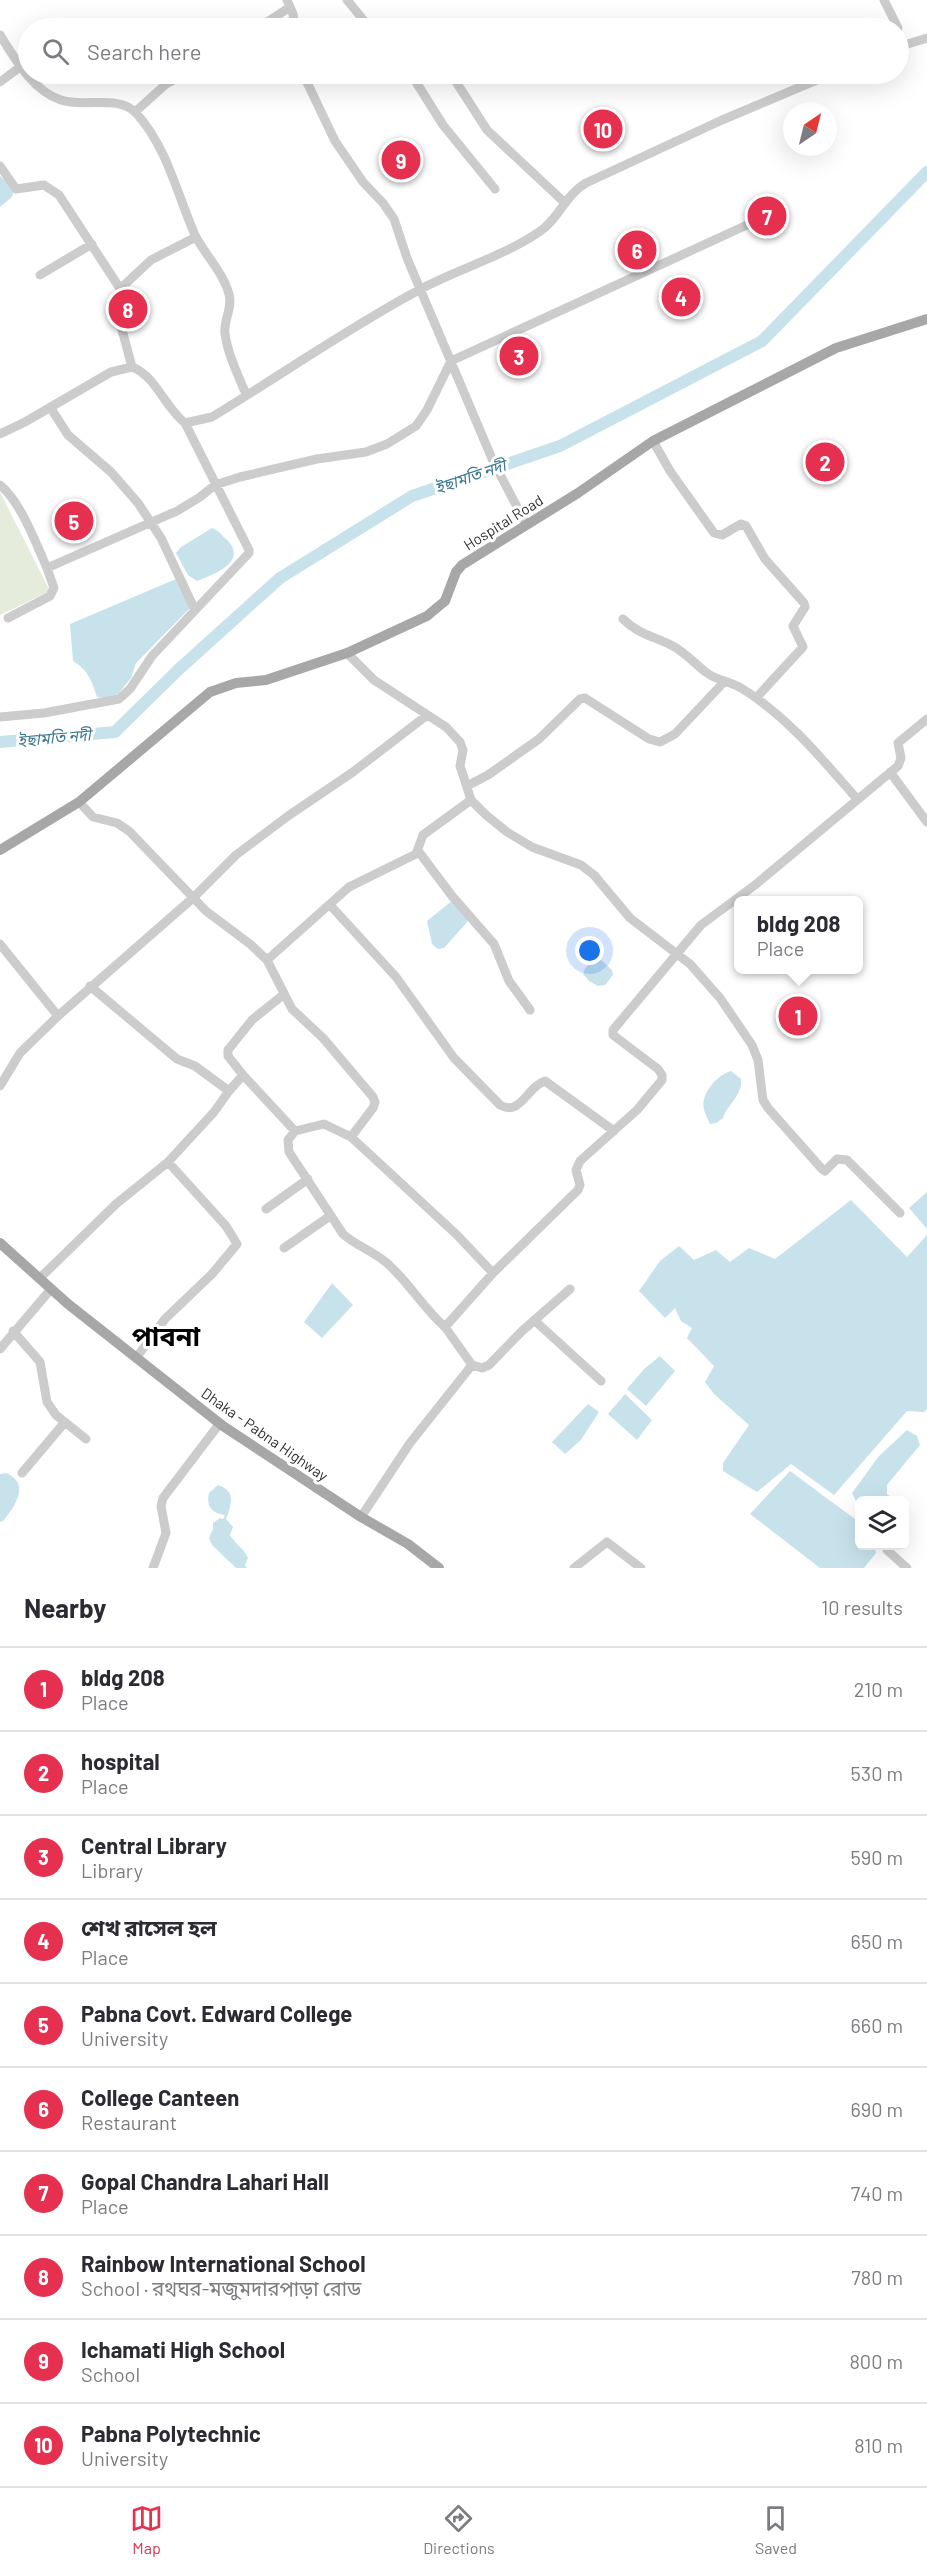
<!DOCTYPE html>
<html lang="en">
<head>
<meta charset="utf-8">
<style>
	:root { --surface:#fff; --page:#f7f7f7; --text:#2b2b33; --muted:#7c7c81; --line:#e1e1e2; --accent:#e6304f }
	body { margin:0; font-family:Barlow,"Noto Sans Bengali",sans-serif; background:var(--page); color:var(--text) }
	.controls { position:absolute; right:18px; bottom:18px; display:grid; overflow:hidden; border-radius:9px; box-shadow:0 6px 24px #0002 }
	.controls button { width:54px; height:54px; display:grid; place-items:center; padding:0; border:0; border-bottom:2px solid var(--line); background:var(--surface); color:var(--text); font:30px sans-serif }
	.compass { position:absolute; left:783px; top:102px; width:54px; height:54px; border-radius:50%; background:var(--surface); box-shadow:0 6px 24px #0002; rotate:35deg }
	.you { position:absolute; left:590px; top:951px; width:21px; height:21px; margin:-15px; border:4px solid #fff; border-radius:50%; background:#1a73e8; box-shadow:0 0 0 9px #1a73e833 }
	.badge { display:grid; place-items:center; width:39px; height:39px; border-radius:50%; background:var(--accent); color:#fff; font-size:20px; font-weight:700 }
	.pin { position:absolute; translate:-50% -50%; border:3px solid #fff; box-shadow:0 2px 6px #0006 }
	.popup { position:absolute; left:734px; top:896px; width:129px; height:78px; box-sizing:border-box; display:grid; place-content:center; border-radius:9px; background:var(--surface); filter:drop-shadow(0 2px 4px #0005); font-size:20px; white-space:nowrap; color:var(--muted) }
	.popup b { font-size:22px; color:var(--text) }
	.popup::after { content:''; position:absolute; left:50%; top:100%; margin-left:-12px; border:12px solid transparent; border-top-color:var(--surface) }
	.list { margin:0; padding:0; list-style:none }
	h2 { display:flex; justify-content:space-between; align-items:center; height:78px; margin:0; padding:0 24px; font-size:26px }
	h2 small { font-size:20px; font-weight:400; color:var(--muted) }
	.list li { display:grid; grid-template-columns:39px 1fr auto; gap:18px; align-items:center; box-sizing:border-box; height:84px; padding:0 24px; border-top:2px solid var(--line) }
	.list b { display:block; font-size:22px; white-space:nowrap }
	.list p { margin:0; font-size:20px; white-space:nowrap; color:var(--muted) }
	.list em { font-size:20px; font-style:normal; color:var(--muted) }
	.icon { flex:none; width:33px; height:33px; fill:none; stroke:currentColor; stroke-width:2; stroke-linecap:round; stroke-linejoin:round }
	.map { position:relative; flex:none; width:927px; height:1568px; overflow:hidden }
	.search { position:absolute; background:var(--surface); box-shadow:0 6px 24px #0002; left:18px; right:18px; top:18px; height:66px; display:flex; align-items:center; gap:15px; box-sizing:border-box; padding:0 21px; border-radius:33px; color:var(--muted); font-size:22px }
	.sheet { height:918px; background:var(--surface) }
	nav { display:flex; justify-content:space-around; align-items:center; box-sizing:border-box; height:84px; border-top:2px solid var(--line); background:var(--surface); font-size:16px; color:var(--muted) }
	nav a { display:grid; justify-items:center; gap:3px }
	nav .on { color:var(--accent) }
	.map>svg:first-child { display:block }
</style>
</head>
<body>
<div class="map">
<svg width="927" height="1568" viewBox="0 0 927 1568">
	<rect width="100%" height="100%" fill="#fff"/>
	<path fill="#e6ecdc" d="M0 492 50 591 0 615Z"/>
	<path fill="#c8e2ec" d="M0 176 14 190 12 197 0 207Z
		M212 528C220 531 221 535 227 540 248 561 216 574 197 581L188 575 176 553 181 547Z
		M176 579 191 607 136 663 131 678 119 693 109 699 97 697C92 681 88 670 73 661L70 624Z
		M453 900 469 920 444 948 438 949 432 944 427 921Z
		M594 960H601L612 970 613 975 605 985 598 986 589 981 583 974 585 968Z
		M731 1071 741 1079C743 1095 727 1105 723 1118L716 1123 710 1124C708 1119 705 1114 704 1110 700 1094 717 1075 731 1071Z
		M927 1192V1229L909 1208Z
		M851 1200 907 1257 927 1235V1409L924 1412 907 1411 834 1495 791 1464 757 1492 723 1471V1463L749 1425 714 1394 705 1382 714 1366 687 1338 692 1328 681 1321 675 1308 665 1318 639 1291 660 1261 679 1246 694 1260 716 1250 730 1262 749 1248 775 1259Z
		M332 1283 353 1305 322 1338 304 1322Z
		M660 1356 675 1371 646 1406 627 1389 644 1369Z
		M625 1394 652 1420 637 1440 608 1414Z
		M588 1404 599 1412 581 1440 565 1454 552 1442Z
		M907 1430 917 1436 920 1445 887 1485V1494L895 1500H860L859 1507 852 1493 879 1456Z
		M790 1471 859 1522 860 1546H874L876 1553 864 1568H820L750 1514Z
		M6 1473C31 1483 15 1507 3 1521L0 1522V1474Z
		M218 1485C237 1491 231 1506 226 1519L233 1527 230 1535C235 1544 244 1548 248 1558L245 1565 247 1568H236L212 1545 209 1538 213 1529V1523L220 1518 223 1519 225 1515C212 1513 206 1507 209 1493Z"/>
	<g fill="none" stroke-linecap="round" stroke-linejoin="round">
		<path stroke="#c8e2ec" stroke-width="12" d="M0 742 115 732 178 670 280 578 412 496 560 446 762 341 927 172"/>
		<path stroke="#ccc" stroke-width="9" d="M287 0 293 14 295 28
			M347 0 370 28
			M884 0 898 28
			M258 28 290 7
			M0 35C15 59 33 91 61 100 84 108 118 94 136 113 167 147 177 194 195 235 205 255 223 272 229 294 233 308 223 321 225 334 228 355 238 375 246 394
			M898 47 927 38
			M303 74 335 141 363 182 383 203 394 219 407 258 493 461 526 524
			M411 74 443 125 495 189
			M451 74 487 130 564 202
			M0 82 20 67
			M135 112 166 84 185 74
			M0 166 16 189 44 185 59 195 121 290
			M40 275 92 244
			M132 367 121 326V288L151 260 196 237
			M50 407 68 435 111 472 138 503 161 538 195 610
			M0 434 25 422 111 372 132 367C156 376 165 408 185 423L212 417C281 375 348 328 419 290 458 269 502 257 539 232 559 219 565 195 586 183L722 120 831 74
			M653 441 670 471 714 533 722 535 741 524 746 526 765 559 804 603 805 607 793 626 803 647 756 698
			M0 485C21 502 36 544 47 568
			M8 618 50 596 54 588 47 568 177 511 200 497 215 485 240 477 317 459 366 452 387 444 416 426 427 410 451 361 749 224
			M623 619C638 634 653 636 671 645 685 652 695 664 707 673 718 681 730 681 741 688 786 715 823 760 857 799
			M347 653 374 680 446 727 460 742 463 750 460 766 464 778 471 800 486 815 507 832 532 847 581 865 594 875 630 918 690 964 720 998 752 1045 758 1060 763 1100 768 1108 822 1169 825 1171 837 1159 847 1160 900 1213
			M0 717 44 713 119 699 130 689 152 656 249 553V550L185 423
			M890 772 927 822
			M467 786 488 775 539 739 580 699 585 698 649 739 660 742 675 734 724 682
			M79 802 93 817 117 823 129 831 206 911 250 944 267 960 292 1009 323 1038 373 1097 375 1102 373 1108 351 1137
			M419 852 452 896 494 944 509 981 530 1010
			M330 905 396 977 454 1058 500 1105C520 1117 528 1086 545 1081L614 1131
			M0 944 58 1016
			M267 960 349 887 416 854 423 835 471 800
			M90 986 177 1059 195 1066 229 1091 243 1075 295 1131 324 1124 351 1137 457 1235 493 1273
			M243 1075 228 1056V1050L252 1020 283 995
			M0 1086 20 1053 58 1016 193 898 236 855 288 816 353 772 426 716
			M295 1131 288 1140 289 1152 343 1234C356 1246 374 1251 389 1265 410 1284 424 1309 445 1327
			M266 1209 308 1179
			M284 1248 330 1216
			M41 1277 116 1204 168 1162 214 1112 229 1091
			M534 1320 601 1381
			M13 1331 40 1362 47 1402 56 1415 86 1439
			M0 1349 51 1289
			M136 1358 165 1319 212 1274 237 1244 226 1226 168 1162
			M472 1365 482 1368 489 1365 521 1332 570 1289
			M22 1473 65 1422
			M361 1517 410 1443 472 1365 445 1327 493 1273 578 1190 580 1185 576 1170 580 1161 637 1110 662 1080V1075L658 1069 613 1035V1030L701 925 755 885 898 766 901 758 898 743 927 719
			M887 1550 907 1568
			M153 1568 166 1533 161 1506 163 1498 220 1423
			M574 1568 607 1542 641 1568"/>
		<path stroke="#a7a7a7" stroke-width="10" d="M0 850 79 802 210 692 236 683 266 680 347 653 427 616 445 601 456 572 462 565 578 493 653 441 836 348 927 319
			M0 1243 68 1304 223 1426 361 1517 408 1544 439 1568"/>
	</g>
	<g text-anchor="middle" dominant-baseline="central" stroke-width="6" stroke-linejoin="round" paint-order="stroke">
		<g font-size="15" fill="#2f2f2f" stroke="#fff">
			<text transform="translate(503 522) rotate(-32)">Hospital Road</text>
			<text transform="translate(265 1434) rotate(35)">Dhaka - Pabna Highway</text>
		</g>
		<g font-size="16" font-style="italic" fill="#3c7891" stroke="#fff">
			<text transform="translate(470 476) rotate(-19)">ইছামতি নদী</text>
			<text transform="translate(54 737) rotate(-5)">ইছামতি নদী</text>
		</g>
		<g font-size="27" font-weight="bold" fill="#000" stroke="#fff">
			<text x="166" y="1335">পাবনা</text>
		</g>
	</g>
</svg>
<div class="controls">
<button><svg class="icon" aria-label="layers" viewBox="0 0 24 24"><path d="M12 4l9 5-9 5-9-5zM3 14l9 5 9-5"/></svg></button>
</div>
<svg class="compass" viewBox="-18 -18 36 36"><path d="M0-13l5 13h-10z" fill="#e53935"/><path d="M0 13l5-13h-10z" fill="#7c7c81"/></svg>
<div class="you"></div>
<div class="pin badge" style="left:798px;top:1016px">1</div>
<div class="popup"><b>bldg 208</b>Place</div>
<div class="pin badge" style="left:825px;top:462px">2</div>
<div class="pin badge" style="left:519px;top:356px">3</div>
<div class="pin badge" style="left:681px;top:297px">4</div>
<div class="pin badge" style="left:74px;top:521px">5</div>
<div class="pin badge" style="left:637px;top:250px">6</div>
<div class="pin badge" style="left:767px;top:216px">7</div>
<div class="pin badge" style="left:128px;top:309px">8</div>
<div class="pin badge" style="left:401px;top:160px">9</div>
<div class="pin badge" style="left:603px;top:129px">10</div>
<div class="search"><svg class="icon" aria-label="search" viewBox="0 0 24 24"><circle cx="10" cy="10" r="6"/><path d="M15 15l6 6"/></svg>Search here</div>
</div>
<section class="sheet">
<h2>Nearby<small>10 results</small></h2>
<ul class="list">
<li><span class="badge">1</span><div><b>bldg 208</b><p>Place</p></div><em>210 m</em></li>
<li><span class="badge">2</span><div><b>hospital</b><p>Place</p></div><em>530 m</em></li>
<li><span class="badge">3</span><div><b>Central Library</b><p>Library</p></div><em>590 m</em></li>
<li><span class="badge">4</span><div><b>শেখ রাসেল হল</b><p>Place</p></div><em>650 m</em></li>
<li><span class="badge">5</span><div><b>Pabna Covt. Edward College</b><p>University</p></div><em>660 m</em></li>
<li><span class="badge">6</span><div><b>College Canteen</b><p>Restaurant</p></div><em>690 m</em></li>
<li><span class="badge">7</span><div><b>Gopal Chandra Lahari Hall</b><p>Place</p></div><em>740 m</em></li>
<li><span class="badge">8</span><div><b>Rainbow International School</b><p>School · রথঘর-মজুমদারপাড়া রোড</p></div><em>780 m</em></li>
<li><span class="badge">9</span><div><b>Ichamati High School</b><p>School</p></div><em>800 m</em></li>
<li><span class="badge">10</span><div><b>Pabna Polytechnic</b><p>University</p></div><em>810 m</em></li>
</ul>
</section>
<nav>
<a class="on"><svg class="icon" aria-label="map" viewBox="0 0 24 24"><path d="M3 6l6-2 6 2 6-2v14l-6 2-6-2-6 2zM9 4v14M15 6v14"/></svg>Map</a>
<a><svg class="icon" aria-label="directions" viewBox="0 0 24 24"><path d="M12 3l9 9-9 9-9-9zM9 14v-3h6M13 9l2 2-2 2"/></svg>Directions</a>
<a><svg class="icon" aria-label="saved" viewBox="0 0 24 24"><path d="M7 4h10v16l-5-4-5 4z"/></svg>Saved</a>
</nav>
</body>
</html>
